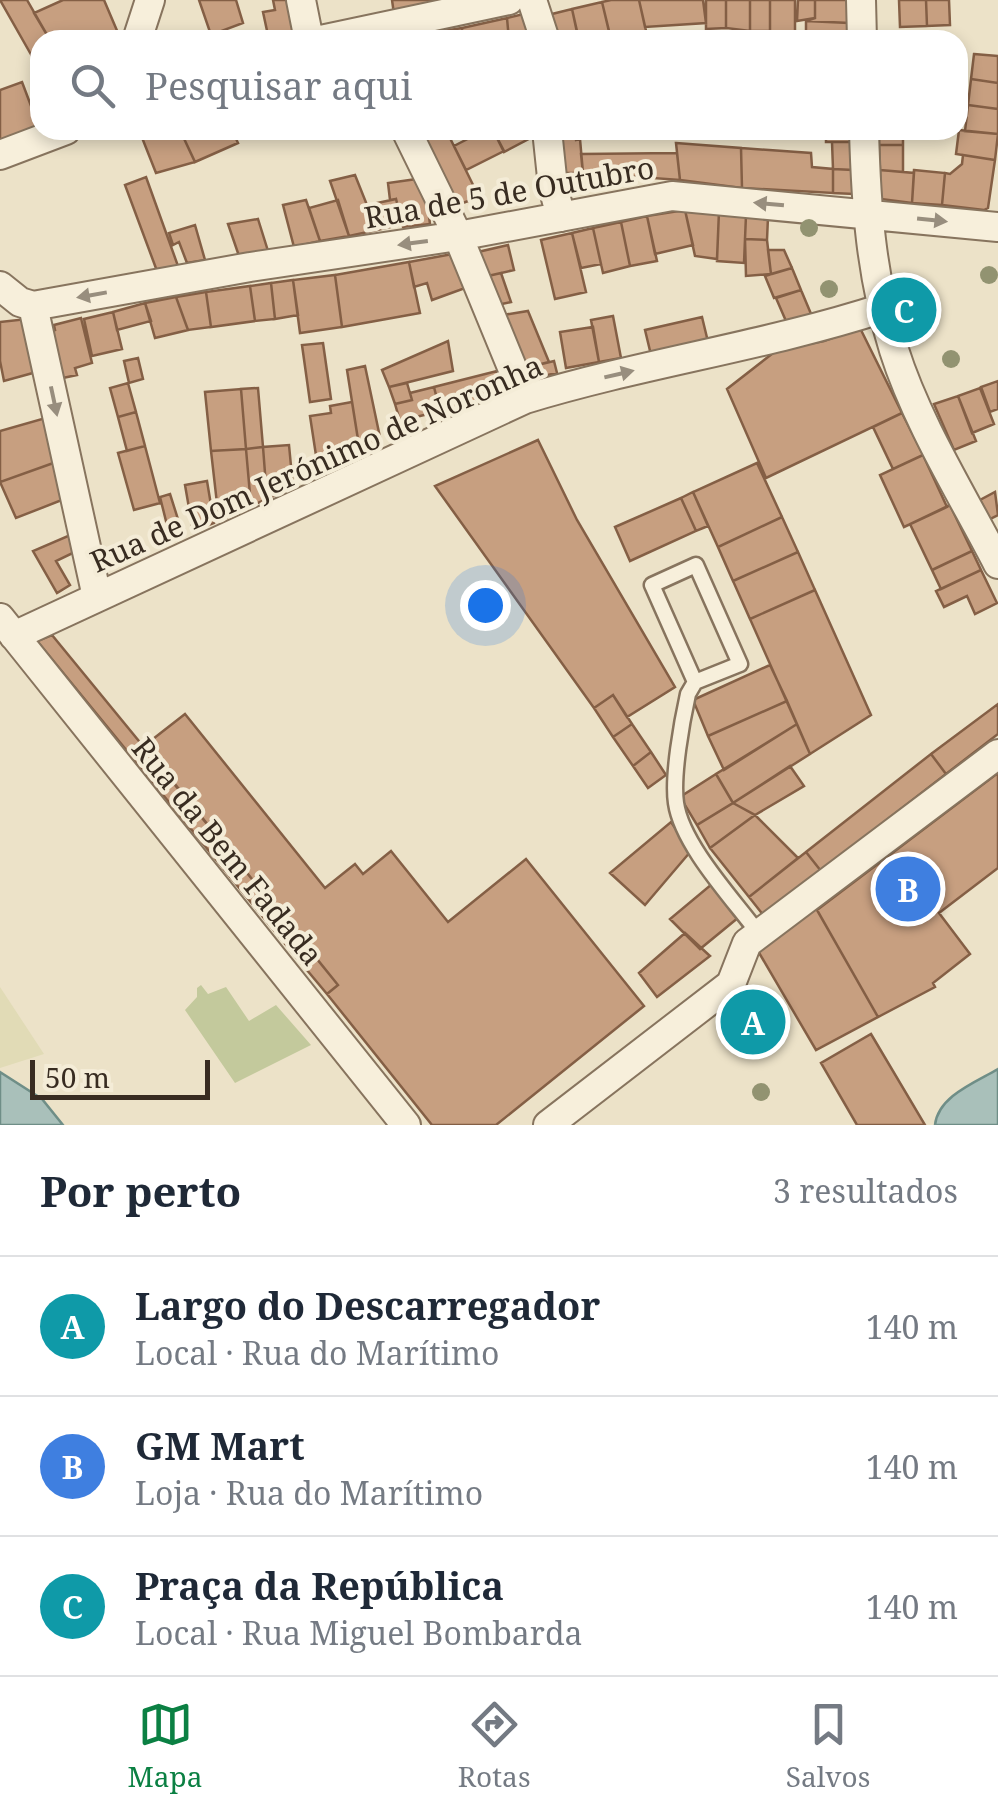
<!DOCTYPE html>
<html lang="pt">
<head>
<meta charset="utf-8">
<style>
	:root { --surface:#fff; --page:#f2f2f3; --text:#1f2937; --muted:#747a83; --line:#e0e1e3; --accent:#0b8043 }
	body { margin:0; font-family:"Noto Serif",serif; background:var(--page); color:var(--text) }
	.scale { position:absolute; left:30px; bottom:25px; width:180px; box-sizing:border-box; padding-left:10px; border:5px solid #382c21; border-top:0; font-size:28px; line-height:35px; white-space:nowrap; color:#382c21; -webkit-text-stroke:8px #f4ecd7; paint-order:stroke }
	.you { position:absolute; left:485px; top:605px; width:35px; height:35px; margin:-25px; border:8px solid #fff; border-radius:50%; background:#1a73e8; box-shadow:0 0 0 15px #1a73e833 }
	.badge { display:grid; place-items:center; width:65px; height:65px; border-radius:50%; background:var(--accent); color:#fff; font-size:32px; font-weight:700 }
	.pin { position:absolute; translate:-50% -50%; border:5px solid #fff; box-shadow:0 2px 10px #0006 }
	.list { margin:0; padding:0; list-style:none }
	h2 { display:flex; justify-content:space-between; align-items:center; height:130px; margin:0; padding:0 40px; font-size:42px }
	h2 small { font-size:32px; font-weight:400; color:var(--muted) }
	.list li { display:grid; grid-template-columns:65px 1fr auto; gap:30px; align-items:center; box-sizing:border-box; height:140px; padding:0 40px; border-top:2px solid var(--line) }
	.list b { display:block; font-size:38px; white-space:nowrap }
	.list p { margin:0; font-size:32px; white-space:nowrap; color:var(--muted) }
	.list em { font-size:32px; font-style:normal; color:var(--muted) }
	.icon { flex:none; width:55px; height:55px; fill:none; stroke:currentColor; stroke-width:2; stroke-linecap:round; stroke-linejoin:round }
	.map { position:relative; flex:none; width:998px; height:1125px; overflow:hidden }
	.search { position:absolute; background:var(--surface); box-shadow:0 5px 15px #0003; left:30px; right:30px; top:30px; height:110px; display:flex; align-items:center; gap:25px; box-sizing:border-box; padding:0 35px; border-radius:30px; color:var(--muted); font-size:38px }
	.sheet { height:550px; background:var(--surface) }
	nav { display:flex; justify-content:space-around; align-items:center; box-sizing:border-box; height:140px; border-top:2px solid var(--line); background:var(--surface); font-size:28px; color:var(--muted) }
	nav a { display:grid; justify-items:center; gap:5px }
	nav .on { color:var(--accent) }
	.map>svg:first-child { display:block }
</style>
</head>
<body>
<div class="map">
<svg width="998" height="1125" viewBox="0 0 998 1125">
	<rect width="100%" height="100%" fill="#ece2c8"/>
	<path fill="#e1dbb6" d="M0 987 44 1054 0 1068Z"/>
	<path fill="#c3c99c" d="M201 985 208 994 226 987 249 1021 276 1005 311 1045 235 1083 185 1010 197 997V988Z"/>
	<path fill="#a9c0ba" stroke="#6f8e87" stroke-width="2.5" d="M998 1069V1125H935C938 1096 976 1082 998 1069Z
		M0 1072 42 1099 63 1125H0Z"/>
	<path fill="#c79f80" stroke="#845f45" stroke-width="2.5" d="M0 0H27L50 40H40V55L33 58Z
		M63 0H104L121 40H50L34 13Z
		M199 0H236L243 23 211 35Z
		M273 0H292L300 33 269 40 263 12 275 10Z
		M392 0H459L394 14Z
		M611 0H639L647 35 639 37 640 40H611L602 2Z
		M639 0H703L706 23 645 27Z
		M706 0H726V28L706 29Z
		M726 0H750V31L726 28Z
		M750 0H770V31H750Z
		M770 0H795V32L770 31Z
		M798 0H815V18L797 21Z
		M815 0H847L849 23 806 21 815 18Z
		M899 0H926L927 26 900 27Z
		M926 0H949L950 25 927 26Z
		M602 2 610 35 579 40 572 9Z
		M572 9 578 37 554 40 548 15Z
		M532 12 539 40H509L507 18Z
		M507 18 509 40H463L462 28Z
		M806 21 849 23V40H806Z
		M462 28 463 40H438L437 32Z
		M974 54 998 56V83L971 79Z
		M971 79 998 83V109L968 105Z
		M22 82 39 127 0 142V90Z
		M968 105 998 109V134L965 131Z
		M139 130H180L195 162 156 173Z
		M180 130H232L238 143 195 162Z
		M434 130H446L479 197 455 206 417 139Z
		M485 130H493L504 151 466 170 454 146Z
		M493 130H529L538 134 504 152Z
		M826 130H852L853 142H826Z
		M879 130H903V145H879Z
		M959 130 998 134 995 160 956 154Z
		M575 134 576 140 580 139 583 173H561L554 139Z
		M832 142H853V170L833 169Z
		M676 143 741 148 742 188 680 180Z
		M879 145H903V172L880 170Z
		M741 148 811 153 812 167 833 169V193L742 188Z
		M677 153 680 180 583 173 581 154Z
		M963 155 995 160 988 208 984 210 942 205 945 173 950 174 962 164Z
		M833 169 853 170 854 194 833 193Z
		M880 170 914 173 912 203 881 199Z
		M914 170 945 173 942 205 912 203Z
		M355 175 377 230 349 236 330 181Z
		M146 177 178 266 157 271 125 185Z
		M424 178 430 224 403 227 396 199 390 200 388 183Z
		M396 199 403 224 377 230 368 205Z
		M306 200 320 241 294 247 283 205Z
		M338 200 349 236 320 241 309 208Z
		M685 210 693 245 655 254 647 216Z
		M685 210 719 211 717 259 695 256Z
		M719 211 746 215 744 263 717 261Z
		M746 215 768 217 767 240 745 239Z
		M647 216 657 261 630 266 621 222Z
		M258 219 268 251 239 256 228 224Z
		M621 222 630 266 603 273 593 228Z
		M195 225 205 260 187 263 179 242 173 245 169 233Z
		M593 228 601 264 581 268 572 233Z
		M572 233 586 292 555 299 541 240Z
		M745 239 767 240 771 274 746 276Z
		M508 245 514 270 488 276 478 252Z
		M768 250H784L792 268 771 274Z
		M458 253 468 287 432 300 427 283 414 287 409 262Z
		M409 262 420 313 342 327 335 275Z
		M792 268 801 290 774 298 765 276Z
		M501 273 511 302 497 305 488 276Z
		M335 275 342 327 300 333 293 280Z
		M293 280 298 315 275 319 271 283Z
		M271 283 275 319 255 321 250 286Z
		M250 286 255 321 211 327 206 292Z
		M801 290 814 321 789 328 776 298Z
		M206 292 211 327 188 330 176 297Z
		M176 297 188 330 155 338 145 303Z
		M145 303 151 321 117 330 113 312Z
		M528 311 549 362 525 368 503 315Z
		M113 312 122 349 92 356 84 319Z
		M613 316 621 358 599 362 591 320Z
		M702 317 709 346 652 359 645 330Z
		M81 318 92 363 75 368 77 375 58 379 47 332 55 330 54 325Z
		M27 319 40 371 4 381 0 361V322Z
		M593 327 599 362 566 368 560 332Z
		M860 328 902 413 766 478 727 389 777 350 824 341Z
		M448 341 453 371 389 387 382 370Z
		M323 343 331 399 310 402 302 345Z
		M138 358 143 379 129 383 124 361Z
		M554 361 557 373 529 379 525 368Z
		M365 366 381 442 360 452 347 370Z
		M497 371 503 394 440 411 434 387Z
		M998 381V409L990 412 981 387Z
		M128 383 136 412 118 417 110 388Z
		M407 383 412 400 395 404 389 387Z
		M434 387 440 411 400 421 395 404 412 400 410 393Z
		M258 388 263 447 246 449 241 389Z
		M980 388 994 424 972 433 958 396Z
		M241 389 246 449 211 451 205 392Z
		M958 396 976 441 954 450 934 404Z
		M352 402 360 452 319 475 310 416 331 413 330 406Z
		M136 412 145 446 127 451 118 417Z
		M902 413 923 455 893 469 873 427Z
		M49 417 59 461 0 482V431Z
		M538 440 577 520 675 687 627 717 613 695 594 708 435 486Z
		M289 445 293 487 267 499 263 447Z
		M145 446 160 503 134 510 118 453Z
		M263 447 267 499 251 506 246 449Z
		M246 449 251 506 219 521 211 451Z
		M923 455 947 507 904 527 880 475Z
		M59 461 67 498 16 518 0 482Z
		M757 463 782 517 718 547 693 492Z
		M207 481 214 523 193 531 185 485Z
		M693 492 708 526 696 531 681 498Z
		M995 492 998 515 990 519 980 500Z
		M170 494 183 535 171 541 160 497Z
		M681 498 696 531 630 561 615 527Z
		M950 505 972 551 932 570 910 524Z
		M782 517 798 552 733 581 718 547Z
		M75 533 79 550 56 561 70 585 57 593 33 551Z
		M972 551 981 570 941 589 932 570Z
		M798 552 815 590 750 619 733 581Z
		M981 570 997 603 975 614 967 596 944 607 936 591Z
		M815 590 871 715 810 754 750 619Z
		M52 635 293 929 281 939 37 641Z
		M770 665 787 701 708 736 693 700Z
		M613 695 632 724 613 737 594 708Z
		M787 701 797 724 724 770 708 736Z
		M998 704V734L946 774 931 754Z
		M185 714 325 888 355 864 363 874 391 851 448 922 526 859 644 1006 496 1125H432L327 994 338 985 144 746Z
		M632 724 651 752 633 766 613 737Z
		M797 724 810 754 733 803 716 774Z
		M651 752 666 775 648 788 633 766Z
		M931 754 946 774 821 871 806 852Z
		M790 766 804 786 755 815 733 803Z
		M998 773V868L939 913 970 954 933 983 935 987 878 1017 817 910Z
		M716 774 733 803 697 825 680 797Z
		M733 803 755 815 710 848 697 825Z
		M755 815 798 858 749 897 710 848Z
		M671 822 691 851 645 905 610 873Z
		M806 852 821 871 764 916 749 897Z
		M712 884 739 917 700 949 670 919Z
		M816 908 878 1017 816 1050 758 951Z
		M293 929 338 985 327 994 281 939Z
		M685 933 710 956 657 997 639 973Z
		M871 1034 925 1125H857L821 1063Z"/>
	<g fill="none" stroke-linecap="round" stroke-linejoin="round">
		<defs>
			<path id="lane" d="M695 682 652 585 696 565 740 664 695 682 688 694C682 721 672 776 676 803 682 845 733 899 759 934"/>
			<path id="street" d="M301 0 309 40
				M532 0 545 40
				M861 0 862 40
				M137 40 150 0
				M321 40 509 0
				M406 130 458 236 525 399
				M547 130 553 187 561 217
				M864 130C866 206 871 276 894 350 917 423 963 496 998 564
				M0 155 66 130
				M0 286 20 302 33 306 250 267 458 236 672 196 998 227
				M33 306 97 597
				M0 618 406 1125
				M14 636 525 399C643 363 766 346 883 308
				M548 1125 731 984 747 943 998 754"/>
		</defs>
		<use href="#lane" stroke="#87745e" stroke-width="19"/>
		<use href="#street" stroke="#87745e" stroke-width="32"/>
		<use href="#lane" stroke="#f7efdb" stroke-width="14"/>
		<use href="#street" stroke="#f7efdb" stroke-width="28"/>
	</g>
	<g fill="#929371">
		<circle cx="809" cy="228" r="9"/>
		<circle cx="989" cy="275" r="9"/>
		<circle cx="829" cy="289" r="9"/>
		<circle cx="925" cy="298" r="9"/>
		<circle cx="951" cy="359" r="9"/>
		<circle cx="761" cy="1092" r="9"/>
	</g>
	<defs><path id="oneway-solid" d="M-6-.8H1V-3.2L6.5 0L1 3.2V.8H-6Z" transform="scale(2.5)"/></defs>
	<g fill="#988e7e">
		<use href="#oneway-solid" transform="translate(769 204) rotate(-175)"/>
		<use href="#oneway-solid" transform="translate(932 220) rotate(6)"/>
		<use href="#oneway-solid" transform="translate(413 243) rotate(172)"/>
		<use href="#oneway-solid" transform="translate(92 295) rotate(170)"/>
		<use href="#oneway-solid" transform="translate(619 374) rotate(-13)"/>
		<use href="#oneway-solid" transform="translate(54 401) rotate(78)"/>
	</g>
	<g text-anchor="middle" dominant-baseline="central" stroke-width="8" stroke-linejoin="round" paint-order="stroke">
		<g font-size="30" fill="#382c21" stroke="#f4ecd7">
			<text transform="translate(509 192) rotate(-10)">Rua de 5 de Outubro</text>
			<text transform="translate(316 463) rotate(-24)">Rua de Dom Jerónimo de Noronha</text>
			<text transform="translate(228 851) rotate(51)">Rua da Bem Fadada</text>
		</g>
	</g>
</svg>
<div class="scale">50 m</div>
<div class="you"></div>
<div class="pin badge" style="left:753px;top:1022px;background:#0f9aa8">A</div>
<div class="pin badge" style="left:908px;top:889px;background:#3f7fe0">B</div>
<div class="pin badge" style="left:904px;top:310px;background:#0f9aa8">C</div>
<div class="search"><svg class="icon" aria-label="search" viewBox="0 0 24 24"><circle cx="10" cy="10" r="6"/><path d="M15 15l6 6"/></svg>Pesquisar aqui</div>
</div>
<section class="sheet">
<h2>Por perto<small>3 resultados</small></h2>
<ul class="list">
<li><span class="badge" style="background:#0f9aa8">A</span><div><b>Largo do Descarregador</b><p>Local · Rua do Marítimo</p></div><em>140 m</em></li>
<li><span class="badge" style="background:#3f7fe0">B</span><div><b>GM Mart</b><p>Loja · Rua do Marítimo</p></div><em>140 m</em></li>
<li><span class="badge" style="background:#0f9aa8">C</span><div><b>Praça da República</b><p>Local · Rua Miguel Bombarda</p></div><em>140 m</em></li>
</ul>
</section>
<nav>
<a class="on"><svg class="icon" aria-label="map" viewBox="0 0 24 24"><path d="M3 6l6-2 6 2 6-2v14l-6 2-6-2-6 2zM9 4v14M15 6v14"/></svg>Mapa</a>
<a><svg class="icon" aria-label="directions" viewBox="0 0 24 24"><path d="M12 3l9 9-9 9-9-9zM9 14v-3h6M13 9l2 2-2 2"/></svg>Rotas</a>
<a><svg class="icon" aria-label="saved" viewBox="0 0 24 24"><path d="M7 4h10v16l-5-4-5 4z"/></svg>Salvos</a>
</nav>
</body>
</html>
